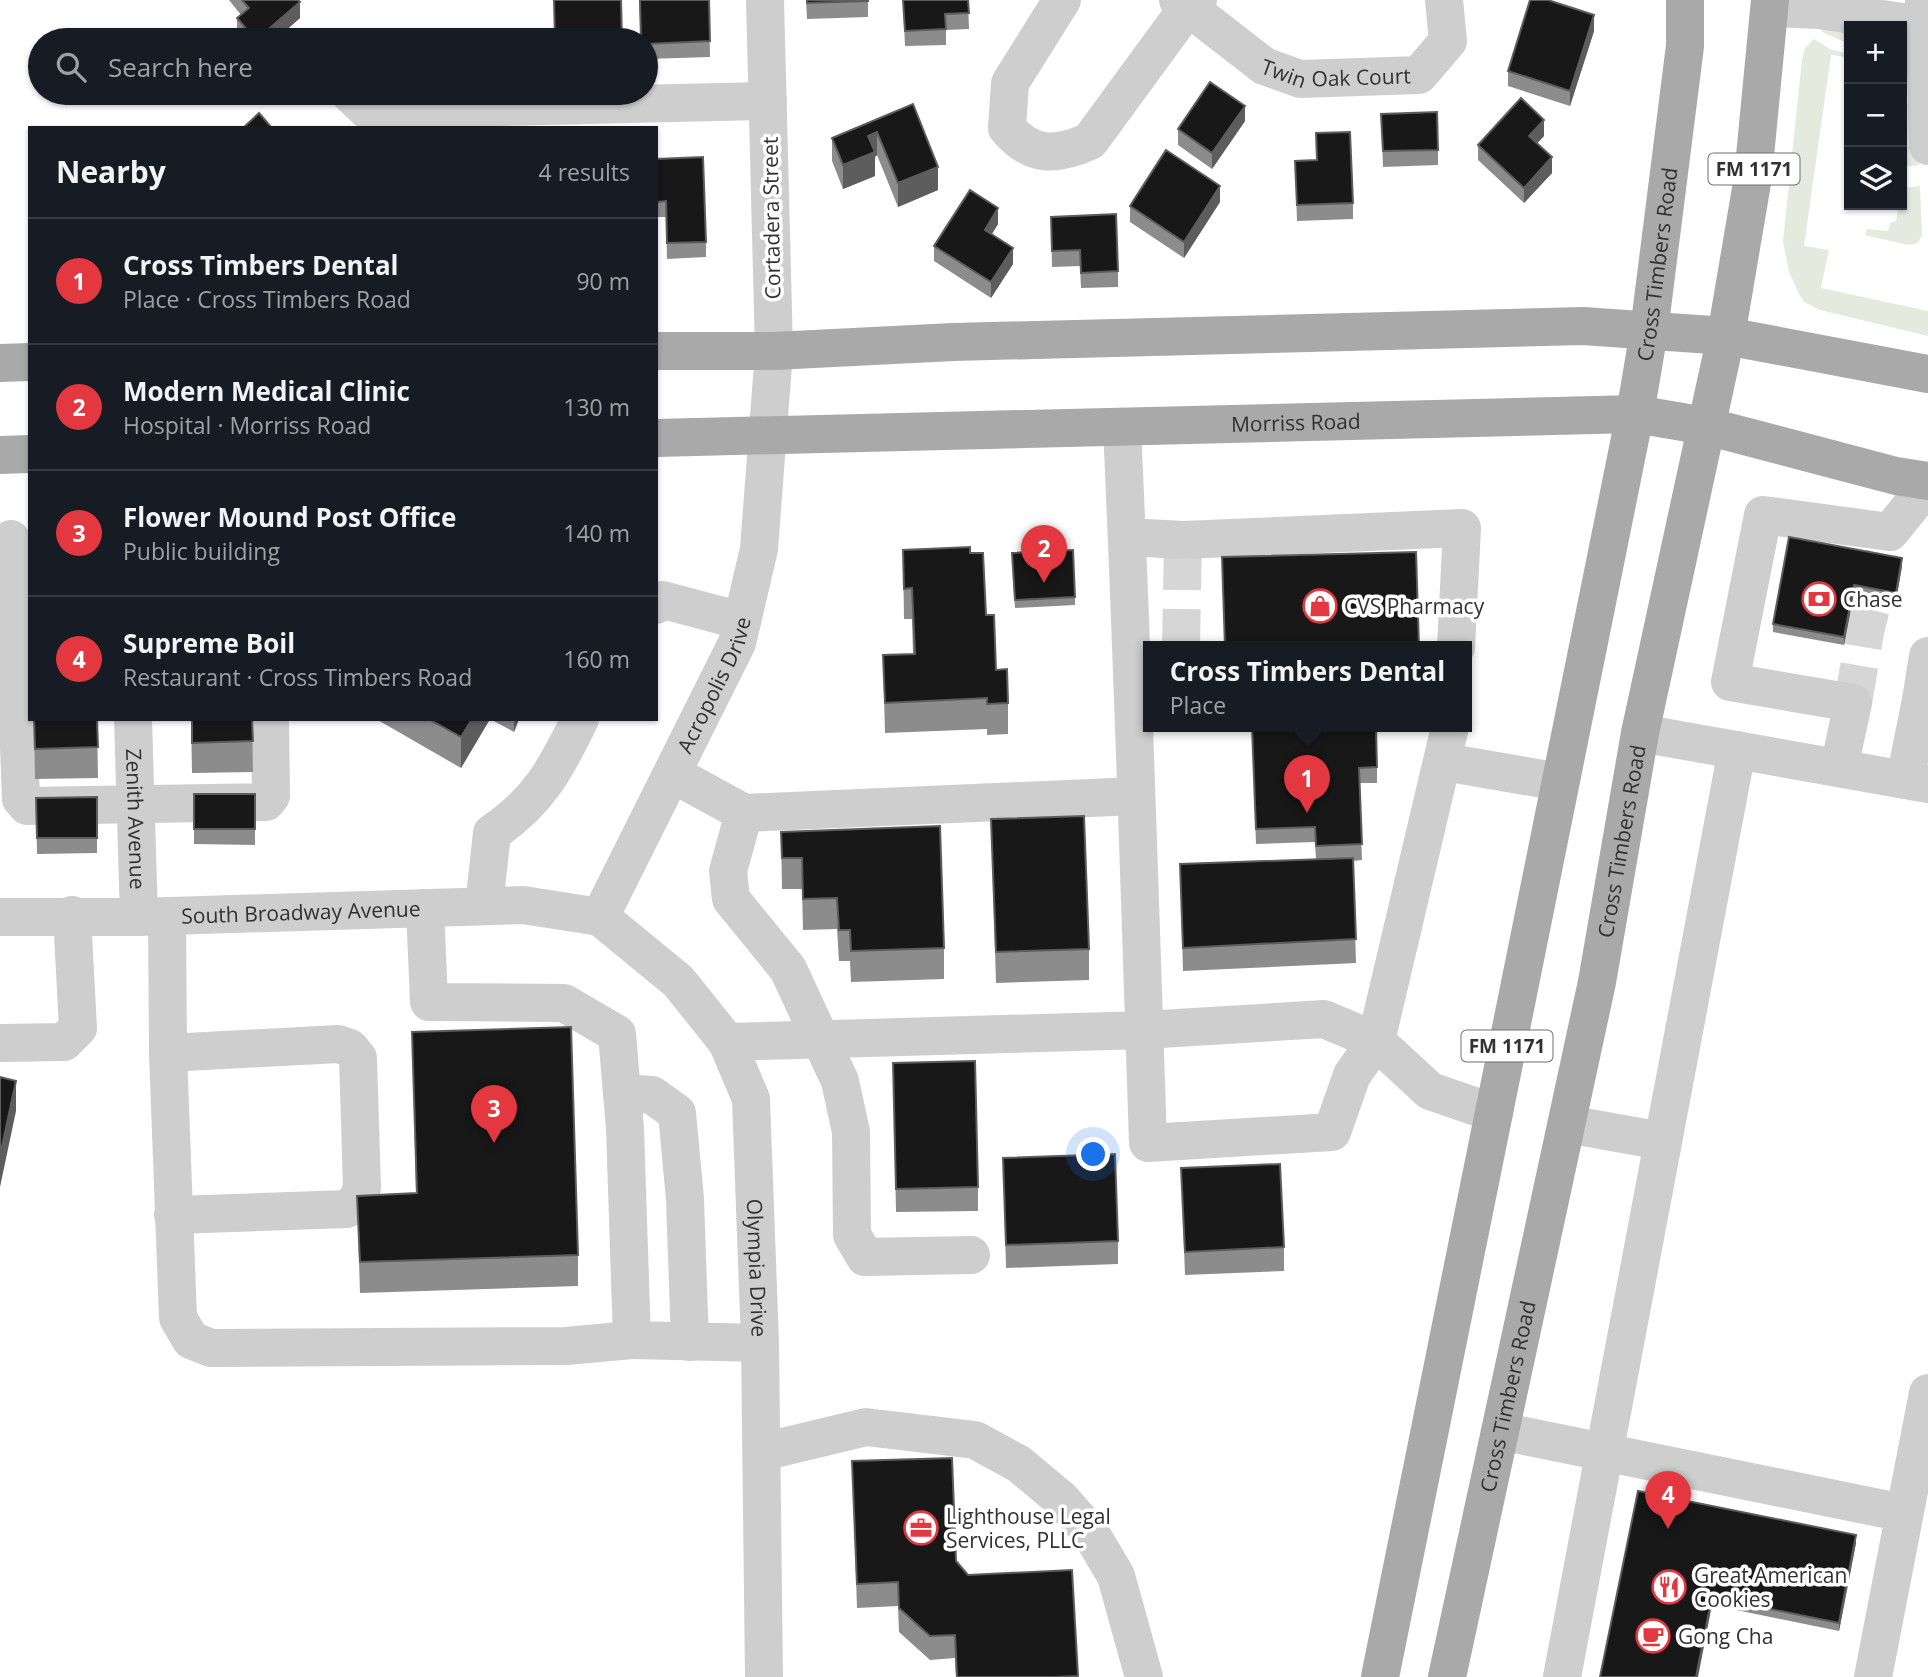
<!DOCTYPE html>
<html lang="en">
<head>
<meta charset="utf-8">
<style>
	:root { --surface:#171b24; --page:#242831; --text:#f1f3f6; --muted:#9ea1a6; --line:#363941; --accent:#e33840 }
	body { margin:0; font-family:"Open Sans",sans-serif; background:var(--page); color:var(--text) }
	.controls { position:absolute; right:21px; top:21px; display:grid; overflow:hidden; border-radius:0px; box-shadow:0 2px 5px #0004 }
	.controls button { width:63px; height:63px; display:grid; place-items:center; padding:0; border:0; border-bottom:2px solid var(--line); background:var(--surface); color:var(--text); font:35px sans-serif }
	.you { position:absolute; left:1094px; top:1155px; width:24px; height:24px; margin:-18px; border:5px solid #fff; border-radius:50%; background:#1a73e8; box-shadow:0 0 0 10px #1a73e833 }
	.badge { display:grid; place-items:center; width:46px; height:46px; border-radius:50%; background:var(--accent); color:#fff; font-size:23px; font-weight:700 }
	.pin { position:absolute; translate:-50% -58px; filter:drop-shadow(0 2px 4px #0008) }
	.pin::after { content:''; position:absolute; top:37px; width:24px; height:21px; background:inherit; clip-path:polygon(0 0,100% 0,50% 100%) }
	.popup { position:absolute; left:1143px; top:641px; width:329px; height:91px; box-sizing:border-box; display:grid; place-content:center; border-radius:0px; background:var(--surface); filter:drop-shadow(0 2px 5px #0005); font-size:23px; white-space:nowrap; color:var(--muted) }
	.popup b { font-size:26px; color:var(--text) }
	.popup::after { content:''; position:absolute; left:50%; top:100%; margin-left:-14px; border:14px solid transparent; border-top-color:var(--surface) }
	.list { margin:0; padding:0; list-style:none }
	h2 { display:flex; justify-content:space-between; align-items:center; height:91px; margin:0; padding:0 28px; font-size:30px }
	h2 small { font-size:23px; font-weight:400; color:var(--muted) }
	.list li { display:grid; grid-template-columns:46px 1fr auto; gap:21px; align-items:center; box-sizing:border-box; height:126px; padding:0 28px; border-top:2px solid var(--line) }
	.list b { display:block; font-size:26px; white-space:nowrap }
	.list p { margin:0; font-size:23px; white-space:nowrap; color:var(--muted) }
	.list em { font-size:23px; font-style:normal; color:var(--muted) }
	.icon { flex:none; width:38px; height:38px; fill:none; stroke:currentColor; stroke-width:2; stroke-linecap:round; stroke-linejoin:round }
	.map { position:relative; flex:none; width:1928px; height:1677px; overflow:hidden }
	.search { position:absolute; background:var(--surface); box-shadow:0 2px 5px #0004; left:28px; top:28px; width:630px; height:77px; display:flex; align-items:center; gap:18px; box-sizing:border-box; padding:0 24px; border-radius:38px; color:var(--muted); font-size:26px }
	.panel { position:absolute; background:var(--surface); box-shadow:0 2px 5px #0004; left:28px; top:126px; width:630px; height:595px; border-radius:0px }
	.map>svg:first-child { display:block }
</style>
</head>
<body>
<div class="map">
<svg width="1928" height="1677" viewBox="0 0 1928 1677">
	<rect width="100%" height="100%" fill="#fff"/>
	<path fill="#e4eadd" d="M1822 23 1849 26V44L1822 32Z
		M1814 39 1830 49 1849 54V57L1831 55 1804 246 1829 250 1821 288 1928 311V336L1820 310 1804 302 1798 292 1789 272 1783 241 1802 60 1805 48Z
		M1902 101 1919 110V165L1902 167 1905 112 1902 111Z
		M1920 186 1922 235 1918 243 1908 245 1865 235 1867 229 1888 231 1890 223 1896 221 1902 188Z"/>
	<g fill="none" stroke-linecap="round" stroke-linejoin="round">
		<path stroke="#d6d6d6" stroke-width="38" stroke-dasharray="38 19" stroke-linecap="butt" d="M1181 647 1183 540
			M1853 703 1865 632 1890 532"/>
		<g stroke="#cecece" stroke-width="38">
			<path d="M1062 0 1010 83 1007 128C1032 158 1057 156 1090 141L1188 7 1178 0"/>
			<path id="s1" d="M1198 0 1188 7 1264 66 1300 79 1419 75 1448 41 1444 0"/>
			<path d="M1924 1 1928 146"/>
			<path d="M1770 8 1818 10 1924 25"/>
			<path d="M349 93 367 110 456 108 455 93"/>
			<path d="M456 108 768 101"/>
			<path d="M1127 537 1183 540 1462 528 1456 647"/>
			<path d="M11 539 21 799 27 806 266 802 271 796 270 719"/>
			<path d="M656 605 663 600 742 621"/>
			<path d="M1921 700 1928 656"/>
			<path id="s2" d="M133 719 139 917"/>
			<path d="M1450 727 1376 1041 1430 1091 1494 1113"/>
			<path d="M1640 733 1928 784"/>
			<path d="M1444 762 1560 782"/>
			<path d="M1839 768 1853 703 1730 682 1763 515 1890 532 1928 485"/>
			<path d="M673 774 744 813 1136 796"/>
			<path d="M1905 780 1921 700 1928 702"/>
			<path d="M744 813 728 871 731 899 788 969 840 1081 851 1132 852 1235 865 1257 971 1255"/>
			<path d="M484 906 492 833C539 801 556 769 580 719"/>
			<path d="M425 908 429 1002 564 1003 617 1034 625 1129 632 1340 760 1343"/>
			<path d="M167 916 168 1053 178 1318 191 1340 211 1348 566 1346 632 1340"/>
			<path id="s3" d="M0 917H139L523 905 600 917"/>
			<path id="s4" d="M600 917 737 643 759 549 774 351 765 0"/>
			<path id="s5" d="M600 917 678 981 727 1042 751 1099 760 1343 764 1677"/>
			<path d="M727 1042 1144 1030 1324 1019 1376 1041 1352 1075 1332 1132 1148 1143C1140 904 1133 665 1122 427"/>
			<path d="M0 1043 64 1042 78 1028 72 915"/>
			<path d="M168 1053 338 1044 350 1048 358 1058 362 1188 357 1200 347 1209 173 1215"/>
			<path d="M622 1093 652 1095 677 1113 685 1199 690 1342"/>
			<path d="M1567 1124 1662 1141"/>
			<path d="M1500 1431 1904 1513"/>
			<path d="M762 1452 866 1427 975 1440 1019 1464 1061 1499 1090 1532 1116 1576 1144 1677"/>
			<path d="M1562 1677 1737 750"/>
			<path d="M1873 1677 1928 1393"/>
		</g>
		<g stroke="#a9a9a9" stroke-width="38">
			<path d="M656 351H774L953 342 1583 326 1726 336 1928 374"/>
			<path d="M0 363 30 362"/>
			<path id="s6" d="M656 438 1635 414 1706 426 1896 476 1928 481"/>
			<path d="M0 455 30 454"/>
			<path id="s7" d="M1380 1677 1635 414 1649 331 1685 46V0"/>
			<path id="s8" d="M1447 1677 1597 982 1640 733 1726 336 1753 177 1770 0"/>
		</g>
	</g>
	<path fill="#8c8c8c" d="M229 0H298L300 18 275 40H242L237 34V18L241 15Z
		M639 0H709L710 57 646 59V40H641Z
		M806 0H868V17L807 19Z
		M903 0H968L969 29 946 30V45L905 46Z
		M1594 31 1570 106 1508 86V71Z
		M913 104 938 190 898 207 877 155 875 157V176L843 189 832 161V138Z
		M1381 114 1438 150V165L1383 167Z
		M1245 121 1212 169 1178 145V129Z
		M1316 133 1353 203V219L1297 221 1295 161 1317 160Z
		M1544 136 1537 143 1552 173 1524 203 1478 160V145Z
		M656 159 706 242V257L667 259 666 217H656Z
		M1220 202 1184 258 1130 222V206Z
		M1051 217 1118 271V287L1081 288 1080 266 1052 267Z
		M998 224 992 234 1013 264 991 298 934 261V246Z
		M1789 537 1902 566 1896 601 1854 593 1844 645 1773 632V624Z
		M903 550 970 553 986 615 996 670 1008 703V734L987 735V729L885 733 883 655 913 654 912 619H904Z
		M1012 561 1075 597V605L1015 608Z
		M34 719H97L98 778 35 779Z
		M191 719H252L253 772 192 773Z
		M376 719H490L461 768Z
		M490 719H519L514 732Z
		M1252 727 1377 767V783H1359L1362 860 1353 861 1356 963 1183 971 1180 864 1316 860 1315 842 1256 844Z
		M194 794H255V845L194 844Z
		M97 797V853L37 854 36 798Z
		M991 819 1089 949V980L996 983Z
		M781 832 944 948V979L851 982 850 961H839L837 929 803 930 802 889H782Z
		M412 1032 578 1255V1286L360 1293 357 1196 416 1193Z
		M893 1063 978 1187V1211L896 1212Z
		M1003 1158 1118 1241V1264L1006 1268Z
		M1181 1168 1284 1247V1271L1185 1275Z
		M852 1461 956 1561 968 1575 1072 1570 1078 1677H956L955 1658 930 1660 899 1632 898 1606 857 1608Z
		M1638 1491 1856 1543 1839 1631 1712 1605Z"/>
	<path fill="#5d5d5d" d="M300 2V18L275 40H257Z
		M1594 15V31L1570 106V91Z
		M1245 106V121L1212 169V153Z
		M1544 120V136L1529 152V136Z
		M877 132V155L875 157V176L843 189V165L868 136Z
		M1552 157V173L1524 203V188Z
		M938 167V190L898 207V183Z
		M1220 186V202L1184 258V242Z
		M998 208V224L985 245V230Z
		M1013 248V264L991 298V282Z
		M1902 558V566L1896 601V593Z
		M1854 585V593L1844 645V637Z
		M472 719H490L461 768V737Z
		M514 719H519L514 732Z
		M16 1081V1111L0 1187V1156Z
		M1856 1535V1543L1839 1631V1623Z
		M1712 1597V1605L1698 1677H1696Z"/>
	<path fill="#181818" stroke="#5d5d5d" stroke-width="2" d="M242 0H298L300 2 256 40 237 18 249 8Z
		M554 0H621L622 40H555Z
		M640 0H709L710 41 646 44V40H641Z
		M807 0H868V1L807 3Z
		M903 0H968L969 13 945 14 946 29 905 31Z
		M1530 0H1548L1594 15 1570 91 1508 71Z
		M1210 82 1245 106 1212 153 1178 129Z
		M1521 98 1544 120 1529 136 1552 157 1524 188 1478 145Z
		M913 104 938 167 898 183 877 132 868 136 875 152 843 165 832 138Z
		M1437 112 1438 150 1383 151 1381 114Z
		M259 113 272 128H243Z
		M1350 132 1353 203 1297 205 1295 161 1317 160 1316 133Z
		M1166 150 1220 186 1184 242 1130 206Z
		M703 157 706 242 667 243 666 201 656 202V159Z
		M970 190 998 208 985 230 1013 248 991 282 934 246Z
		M1116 214 1118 271 1081 273 1080 250 1052 251 1051 217Z
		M1789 537 1902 558 1896 593 1854 585 1844 637 1773 624Z
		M970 547V553H983L986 615H994L996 670 1007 669 1008 703 987 704V698L885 703 883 655 915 654 912 588 904 589 903 550Z
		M1073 550 1075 597 1015 600 1012 553Z
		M1416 552 1419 647H1225L1222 557Z
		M34 719H97L98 747 35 749Z
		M192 719H252L253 741 192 743Z
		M429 719H472L461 737Z
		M1252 727H1376L1377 767 1359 768 1362 844 1316 846 1315 827 1256 829Z
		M194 794H255V829H194Z
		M97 797V838H37L36 798Z
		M1084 816 1089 949 996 952 991 819Z
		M940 826 944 948 851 951 850 930H839L837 898 803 899 802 858H782L781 832Z
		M1353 858 1356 939 1183 948 1180 864Z
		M571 1027 578 1255 360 1262 357 1196 417 1193 412 1032Z
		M975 1061 978 1187 896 1189 893 1063Z
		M0 1077 16 1081 0 1156Z
		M1115 1154 1118 1241 1006 1245 1003 1158Z
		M1280 1164 1284 1247 1185 1252 1181 1168Z
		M952 1458 956 1561 968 1575 1072 1570 1078 1676 1053 1677H957L955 1635 930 1636 899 1608 898 1582 857 1584 852 1461Z
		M1638 1491 1856 1535 1839 1623 1712 1597 1696 1677H1600Z"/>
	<defs>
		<symbol id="bank-ring" viewBox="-11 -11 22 22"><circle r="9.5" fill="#fff" stroke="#e33840" stroke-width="1.5"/><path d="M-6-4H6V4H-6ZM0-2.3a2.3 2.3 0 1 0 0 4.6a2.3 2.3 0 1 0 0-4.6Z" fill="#e33840"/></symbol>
		<symbol id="shop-ring" viewBox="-11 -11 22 22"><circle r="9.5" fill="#fff" stroke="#e33840" stroke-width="1.5"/><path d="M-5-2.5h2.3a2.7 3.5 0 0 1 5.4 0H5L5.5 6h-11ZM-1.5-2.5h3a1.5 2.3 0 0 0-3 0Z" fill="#e33840"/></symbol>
		<symbol id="office-ring" viewBox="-11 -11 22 22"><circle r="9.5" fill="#fff" stroke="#e33840" stroke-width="1.5"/><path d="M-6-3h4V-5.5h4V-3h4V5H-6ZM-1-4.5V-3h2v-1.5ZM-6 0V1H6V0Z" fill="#e33840"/></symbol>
		<symbol id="restaurant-ring" viewBox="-11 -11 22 22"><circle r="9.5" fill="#fff" stroke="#e33840" stroke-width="1.5"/><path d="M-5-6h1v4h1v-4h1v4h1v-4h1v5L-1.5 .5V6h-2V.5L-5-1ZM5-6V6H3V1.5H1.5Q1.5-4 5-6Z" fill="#e33840"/></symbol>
		<symbol id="cafe-ring" viewBox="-11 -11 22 22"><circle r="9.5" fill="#fff" stroke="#e33840" stroke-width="1.5"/><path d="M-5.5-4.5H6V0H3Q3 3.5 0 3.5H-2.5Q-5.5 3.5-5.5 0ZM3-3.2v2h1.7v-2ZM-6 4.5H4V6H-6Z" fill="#e33840"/></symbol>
	</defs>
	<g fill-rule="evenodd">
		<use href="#bank-ring" x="1800" y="580" width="38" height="38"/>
		<use href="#shop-ring" x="1301" y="587" width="38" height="38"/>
		<use href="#office-ring" x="902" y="1509" width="38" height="38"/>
		<use href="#restaurant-ring" x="1650" y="1568" width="38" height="38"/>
		<use href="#cafe-ring" x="1634" y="1617" width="38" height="38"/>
	</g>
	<g text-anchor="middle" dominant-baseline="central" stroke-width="7" stroke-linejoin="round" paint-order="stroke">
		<g fill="#fff" stroke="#6f6f6f" stroke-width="2">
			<rect x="1708.5" y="153.5" width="91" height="31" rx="5"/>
			<rect x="1461.5" y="1030.5" width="91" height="31" rx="5"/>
		</g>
		<g font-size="19" font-weight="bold" fill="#313131">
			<text x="1754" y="169">FM 1171</text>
			<text x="1507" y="1046">FM 1171</text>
		</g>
		<g font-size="21" fill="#313131" stroke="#fff">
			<text stroke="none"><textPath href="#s1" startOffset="182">Twin Oak Court</textPath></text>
			<text transform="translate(771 218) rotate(-91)">Cortadera Street</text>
			<text stroke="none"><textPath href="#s7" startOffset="1440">Cross Timbers Road</textPath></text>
			<text stroke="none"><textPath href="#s6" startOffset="640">Morriss Road</textPath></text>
			<text stroke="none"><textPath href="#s4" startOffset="259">Acropolis Drive</textPath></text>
			<text stroke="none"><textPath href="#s2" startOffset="100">Zenith Avenue</textPath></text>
			<text stroke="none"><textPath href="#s8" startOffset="854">Cross Timbers Road</textPath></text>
			<text stroke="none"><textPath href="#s3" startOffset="301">South Broadway Avenue</textPath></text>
			<text stroke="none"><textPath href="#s5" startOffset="410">Olympia Drive</textPath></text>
			<text stroke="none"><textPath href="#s8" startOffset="287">Cross Timbers Road</textPath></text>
		</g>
		<g font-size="21" fill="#313131" stroke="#fff" text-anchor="start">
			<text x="1843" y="599">Chase</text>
			<text x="1344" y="606">CVS Pharmacy</text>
			<text x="946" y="1516">Lighthouse Legal<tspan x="946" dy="24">Services, PLLC</tspan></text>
			<text x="1694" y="1575">Great American<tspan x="1694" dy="24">Cookies</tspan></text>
			<text x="1678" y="1636">Gong Cha</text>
		</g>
	</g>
</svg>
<div class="controls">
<button>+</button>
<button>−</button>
<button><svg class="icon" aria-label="layers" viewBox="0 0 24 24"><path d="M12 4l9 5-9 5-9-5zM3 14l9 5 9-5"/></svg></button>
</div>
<div class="you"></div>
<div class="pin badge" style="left:1307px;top:813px">1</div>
<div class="popup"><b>Cross Timbers Dental</b>Place</div>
<div class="pin badge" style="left:1044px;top:583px">2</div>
<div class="pin badge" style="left:494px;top:1143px">3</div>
<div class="pin badge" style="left:1668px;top:1529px">4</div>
<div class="search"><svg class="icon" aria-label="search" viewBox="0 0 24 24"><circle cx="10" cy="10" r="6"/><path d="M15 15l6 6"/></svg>Search here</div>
<section class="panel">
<h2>Nearby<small>4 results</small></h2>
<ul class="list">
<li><span class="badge">1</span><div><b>Cross Timbers Dental</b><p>Place · Cross Timbers Road</p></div><em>90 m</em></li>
<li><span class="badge">2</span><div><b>Modern Medical Clinic</b><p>Hospital · Morriss Road</p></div><em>130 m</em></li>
<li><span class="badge">3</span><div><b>Flower Mound Post Office</b><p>Public building</p></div><em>140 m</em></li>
<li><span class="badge">4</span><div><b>Supreme Boil</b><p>Restaurant · Cross Timbers Road</p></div><em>160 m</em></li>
</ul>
</section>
</div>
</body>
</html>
